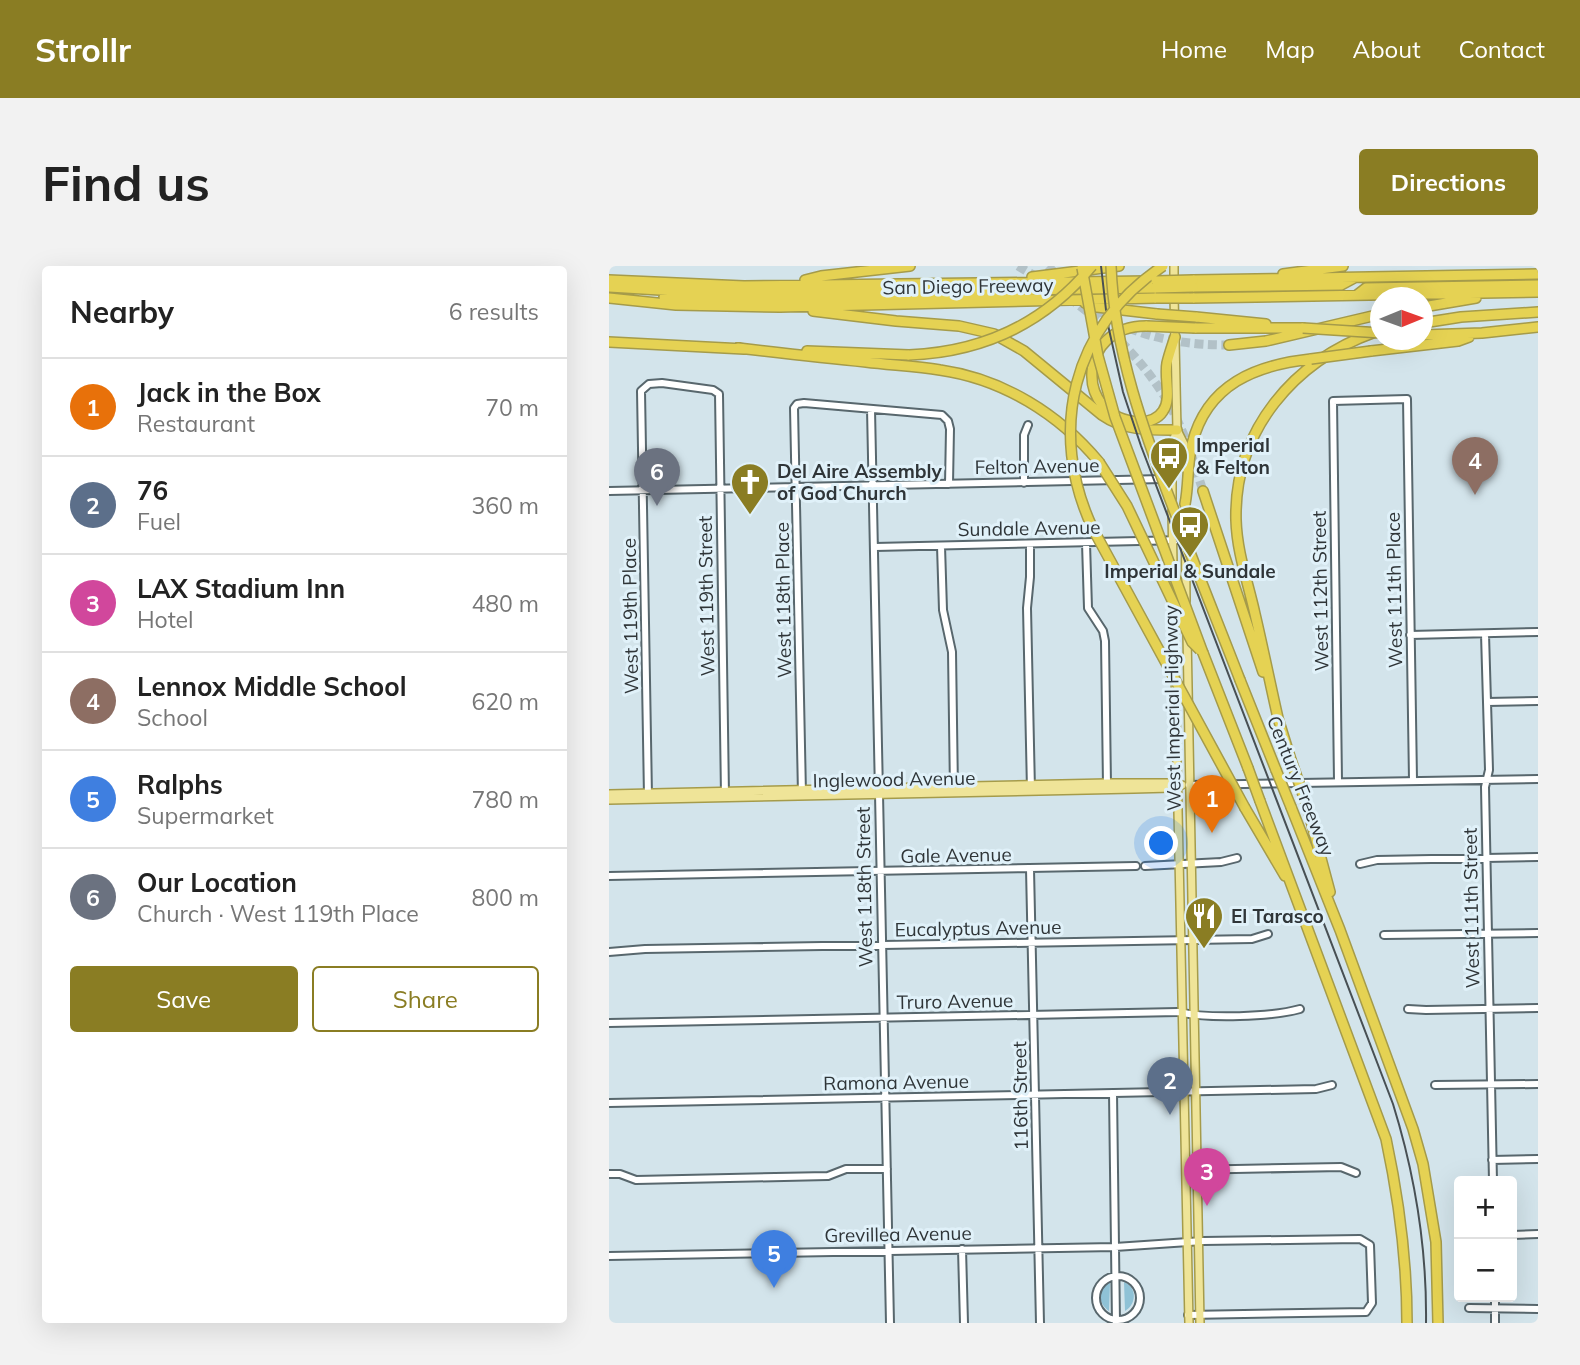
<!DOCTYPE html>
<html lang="en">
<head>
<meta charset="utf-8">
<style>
	:root { --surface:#fff; --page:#f2f2f2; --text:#222; --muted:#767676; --line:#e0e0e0; --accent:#8a7d23 }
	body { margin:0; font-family:Mulish,sans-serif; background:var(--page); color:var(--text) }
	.controls { position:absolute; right:21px; bottom:21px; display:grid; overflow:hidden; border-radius:7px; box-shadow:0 7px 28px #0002 }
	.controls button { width:63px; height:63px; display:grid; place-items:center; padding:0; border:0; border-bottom:2px solid var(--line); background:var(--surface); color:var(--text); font:35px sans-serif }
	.compass { position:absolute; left:761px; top:21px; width:63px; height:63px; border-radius:50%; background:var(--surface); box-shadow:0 7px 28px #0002; rotate:89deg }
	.you { position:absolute; left:553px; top:578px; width:24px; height:24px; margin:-18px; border:5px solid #fff; border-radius:50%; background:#1a73e8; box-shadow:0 0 0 10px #1a73e833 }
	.badge { display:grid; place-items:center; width:46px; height:46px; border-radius:50%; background:var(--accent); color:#fff; font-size:23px; font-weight:700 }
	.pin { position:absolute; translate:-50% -58px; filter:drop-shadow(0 2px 4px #0008) }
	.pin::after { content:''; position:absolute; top:37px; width:24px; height:21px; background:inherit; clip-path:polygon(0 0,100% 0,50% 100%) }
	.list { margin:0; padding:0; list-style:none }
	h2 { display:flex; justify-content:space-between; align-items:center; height:91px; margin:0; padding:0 28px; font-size:30px }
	h2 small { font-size:23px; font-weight:400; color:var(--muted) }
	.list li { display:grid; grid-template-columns:46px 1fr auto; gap:21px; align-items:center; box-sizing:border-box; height:98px; padding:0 28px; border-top:2px solid var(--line) }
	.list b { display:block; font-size:26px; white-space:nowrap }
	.list p { margin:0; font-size:23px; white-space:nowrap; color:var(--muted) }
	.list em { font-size:23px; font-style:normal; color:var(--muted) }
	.actions { display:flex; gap:14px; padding:21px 28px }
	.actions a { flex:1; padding:16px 0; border:2px solid var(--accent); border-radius:7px; text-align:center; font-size:24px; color:var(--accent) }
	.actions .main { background:var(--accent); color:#fff }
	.map { position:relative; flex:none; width:929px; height:1057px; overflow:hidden; border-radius:7px }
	header { display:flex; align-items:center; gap:42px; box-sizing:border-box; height:98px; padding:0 35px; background:var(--accent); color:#fff }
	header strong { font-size:33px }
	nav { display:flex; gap:38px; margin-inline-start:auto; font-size:24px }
	.intro { display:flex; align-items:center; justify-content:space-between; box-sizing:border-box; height:168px; padding:0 42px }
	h1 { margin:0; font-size:49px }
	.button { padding:18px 32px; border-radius:7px; background:var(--accent); color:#fff; font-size:24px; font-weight:700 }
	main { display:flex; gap:42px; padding:0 42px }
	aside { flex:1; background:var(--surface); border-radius:7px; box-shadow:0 7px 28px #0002 }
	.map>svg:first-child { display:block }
</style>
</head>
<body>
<header>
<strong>Strollr</strong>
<nav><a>Home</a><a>Map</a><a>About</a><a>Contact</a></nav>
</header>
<div class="intro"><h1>Find us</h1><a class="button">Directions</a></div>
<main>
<aside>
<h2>Nearby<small>6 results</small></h2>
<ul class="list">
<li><span class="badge" style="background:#e8710a">1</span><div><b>Jack in the Box</b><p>Restaurant</p></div><em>70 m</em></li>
<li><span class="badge" style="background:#5c6f8a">2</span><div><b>76</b><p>Fuel</p></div><em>360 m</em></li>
<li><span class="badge" style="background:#d1479c">3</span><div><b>LAX Stadium Inn</b><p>Hotel</p></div><em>480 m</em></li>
<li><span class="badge" style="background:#8d6e63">4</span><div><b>Lennox Middle School</b><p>School</p></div><em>620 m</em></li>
<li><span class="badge" style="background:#3f7fe0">5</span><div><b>Ralphs</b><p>Supermarket</p></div><em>780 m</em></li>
<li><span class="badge" style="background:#6b7280">6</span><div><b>Our Location</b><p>Church · West 119th Place</p></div><em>800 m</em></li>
</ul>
<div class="actions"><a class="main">Save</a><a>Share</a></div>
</aside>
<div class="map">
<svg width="929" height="1057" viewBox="0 0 929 1057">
	<rect width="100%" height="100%" fill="#d3e4eb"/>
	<path fill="#8fc2d6" d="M499 1016 501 1017 500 1045C489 1037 489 1026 499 1016Z
		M515 1016C528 1021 528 1038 516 1045Z"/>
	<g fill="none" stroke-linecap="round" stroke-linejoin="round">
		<path stroke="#b2c1c7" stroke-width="9" stroke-dasharray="9 4.5" stroke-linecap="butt" d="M409 0 431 13
			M439 0 467 29 504 54
			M460 32C504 63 548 108 570 158 580 179 587 203 594 225
			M520 62C552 75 585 79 620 79"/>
		<defs>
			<path id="minor" d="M262 143 281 1057
				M415 217V169L419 159
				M0 225 554 213
				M477 277 479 342 494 365 496 375 498 519
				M421 279V311L418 342 422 524
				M332 280 334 344 343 386 345 525
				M266 281 576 274
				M876 368 880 504 876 521 884 915
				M801 369 929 366
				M878 436 929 435
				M729 515 724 135 798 133 804 514
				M580 519 929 513
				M193 528 185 142 188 138 195 137 333 149 339 155 341 163 340 218
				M39 530 32 125 40 118 53 117 104 124 110 128 116 529
				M751 598 768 594 929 591
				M536 600 612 596 628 592
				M421 603 431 1057
				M0 610 527 600
				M775 669 929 667
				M0 686 36 683 643 673 659 668
				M799 743 817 744 929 742
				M0 757 569 746C599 753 662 751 691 743
				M826 819 929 818
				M504 827 507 1057
				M0 837 707 823 723 819
				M883 894 929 893
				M577 904 732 901 747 907
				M0 908H11L27 914 219 910 237 903H278
				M903 969 929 968
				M353 983 355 1057
				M0 990 506 981 594 975 751 973 761 979 763 1037 757 1046 579 1049
				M487 1032a22 22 0 1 1 44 0a22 22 0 1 1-44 0Z
				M886 1031V1057
				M860 1042 929 1043"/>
			<path id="major" d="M565 0V17
				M568 164 575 178 576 202
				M563 233V178L568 164 565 29
				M576 235 577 335
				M563 245 564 299
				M564 311 580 1057
				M578 368 591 1057
				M0 528 498 517H562L573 519
				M0 534 525 523 562 522 569 519"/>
			<path id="highway" d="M674 8 734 0
				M423 11 510 0
				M0 14 135 20 539 15
				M196 14 212 10 301 0
				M584 14 929 8
				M0 21 101 27H185L547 22
				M584 21 732 19 745 12
				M748 29 757 22 929 19
				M55 31 149 35 433 29
				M0 32 67 39 171 41 547 32
				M584 32 929 26
				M476 37 488 41 548 48
				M814 41 867 32
				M204 45 287 55 350 60 385 68 415 85 493 149C516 165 541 164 568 164
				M587 51 657 58
				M814 57 852 51 929 46
				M538 60C468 59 464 152 530 156 539 156 549 153 554 145 563 132 555 112 558 97 560 88 563 80 566 71
				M586 62H694
				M814 69 873 67 929 61
				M0 76 135 83
				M620 79 657 75 772 48
				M129 82C171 87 214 92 257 96 281 99 307 100 331 104 394 113 450 148 490 196
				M198 85 300 89
				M762 85 849 75 860 71
				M594 225 654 406
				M576 238C580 218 578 198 583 178 598 118 647 99 702 93
				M594 387 639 502
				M631 414 667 504
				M668 449 682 494
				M669 452C661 417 654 382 646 348 639 316 628 287 627 254 625 164 685 95 766 66
				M651 535 777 873C790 934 798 994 798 1057
				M698 540 721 626
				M682 541 731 664 804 863 814 898 827 976 829 1057
				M636 542 676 610"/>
		</defs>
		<use href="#minor" stroke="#58676d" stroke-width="10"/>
		<use href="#major" stroke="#a59b4a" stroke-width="10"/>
		<use href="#highway" stroke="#a59b4a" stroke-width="12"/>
		<use href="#minor" stroke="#fff" stroke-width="6"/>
		<use href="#major" stroke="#efe498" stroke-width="7"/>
		<use href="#highway" stroke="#e5d253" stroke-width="9"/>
		<path stroke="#485054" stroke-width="2" d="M492 0 497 44
			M499 59 514 126 532 180 784 838C806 909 818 982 817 1057"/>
		<defs>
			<path id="highway-bridge" d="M502 0C505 84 535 166 565 244 586 301 609 357 631 414
				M554 0C463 60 438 166 484 263L636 542
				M473 2 489 90 506 151 594 387
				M547 15 584 14
				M547 22 584 21
				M547 32H584
				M548 48 587 51
				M538 60 586 62
				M694 62 772 67
				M300 89C374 86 436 57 483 0
				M702 93 762 85
				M490 196 518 240 583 376 591 384
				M682 494 698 540
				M639 502 651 535
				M667 504 682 541"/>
		</defs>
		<use href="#highway-bridge" stroke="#a59b4a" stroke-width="12" stroke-linecap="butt"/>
		<use href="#highway-bridge" stroke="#e5d253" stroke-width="9"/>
	</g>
	<defs>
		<symbol id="bus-pin" viewBox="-11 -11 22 30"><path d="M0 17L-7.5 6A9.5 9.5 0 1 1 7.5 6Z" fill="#8a7d23" stroke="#e0f1f9"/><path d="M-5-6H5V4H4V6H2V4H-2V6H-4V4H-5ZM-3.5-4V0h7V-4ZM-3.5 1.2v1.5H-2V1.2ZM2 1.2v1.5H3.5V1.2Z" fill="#fff"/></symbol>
		<symbol id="church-pin" viewBox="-11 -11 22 30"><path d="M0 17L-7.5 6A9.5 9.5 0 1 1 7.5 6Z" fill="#8a7d23" stroke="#e0f1f9"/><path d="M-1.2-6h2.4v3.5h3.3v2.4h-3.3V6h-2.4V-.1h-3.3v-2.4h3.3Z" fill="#fff"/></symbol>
		<symbol id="restaurant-pin" viewBox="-11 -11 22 30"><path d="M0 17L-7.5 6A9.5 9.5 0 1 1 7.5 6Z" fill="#8a7d23" stroke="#e0f1f9"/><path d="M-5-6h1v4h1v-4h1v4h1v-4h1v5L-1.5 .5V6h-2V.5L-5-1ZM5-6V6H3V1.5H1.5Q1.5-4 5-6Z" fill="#fff"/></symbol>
	</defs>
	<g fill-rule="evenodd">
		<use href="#bus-pin" x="538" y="168" width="44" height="60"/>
		<use href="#church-pin" x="119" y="194" width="44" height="60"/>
		<use href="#bus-pin" x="559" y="237" width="44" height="60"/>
		<use href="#restaurant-pin" x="573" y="628" width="44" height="60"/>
	</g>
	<g text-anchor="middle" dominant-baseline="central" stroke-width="6" stroke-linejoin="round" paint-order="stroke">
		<g font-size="19" fill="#2f3538" stroke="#e0f1f9">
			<text transform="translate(359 20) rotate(-1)">San Diego Freeway</text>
			<text transform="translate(428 200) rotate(-1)">Felton Avenue</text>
			<text transform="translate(420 262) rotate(-1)">Sundale Avenue</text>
			<text transform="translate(785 324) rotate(-91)">West 111th Place</text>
			<text transform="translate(711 325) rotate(-91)">West 112th Street</text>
			<text transform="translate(97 330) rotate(-91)">West 119th Street</text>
			<text transform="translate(174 334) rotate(-91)">West 118th Place</text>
			<text transform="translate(21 350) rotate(-91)">West 119th Place</text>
			<text transform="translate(563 442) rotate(-91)">West Imperial Highway</text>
			<text transform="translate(285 513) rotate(-1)">Inglewood Avenue</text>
			<text transform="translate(692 520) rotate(68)">Century Freeway</text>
			<text transform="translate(347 589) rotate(-1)">Gale Avenue</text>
			<text transform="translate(255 621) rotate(-91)">West 118th Street</text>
			<text transform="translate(862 642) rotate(-91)">West 111th Street</text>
			<text transform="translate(369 662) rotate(-1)">Eucalyptus Avenue</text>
			<text transform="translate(346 735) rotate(-1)">Truro Avenue</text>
			<text transform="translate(287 816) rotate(-1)">Ramona Avenue</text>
			<text transform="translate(411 830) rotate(-91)">116th Street</text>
			<text transform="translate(289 968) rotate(-1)">Grevillea Avenue</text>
		</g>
		<g font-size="19" font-weight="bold" fill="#2f3538" stroke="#e0f1f9" text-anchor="start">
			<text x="587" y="179">Imperial<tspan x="587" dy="22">&amp; Felton</tspan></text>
			<text x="168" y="205">Del Aire Assembly<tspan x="168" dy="22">of God Church</tspan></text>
			<text x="581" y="305" text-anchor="middle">Imperial &amp; Sundale</text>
			<text x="622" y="650">El Tarasco</text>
		</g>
	</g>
</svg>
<div class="controls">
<button>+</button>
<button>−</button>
</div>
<svg class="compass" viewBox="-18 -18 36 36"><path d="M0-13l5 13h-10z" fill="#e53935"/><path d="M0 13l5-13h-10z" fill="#767676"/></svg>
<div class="you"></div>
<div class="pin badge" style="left:603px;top:567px;background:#e8710a">1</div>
<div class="pin badge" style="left:561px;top:849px;background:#5c6f8a">2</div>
<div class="pin badge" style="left:598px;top:940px;background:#d1479c">3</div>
<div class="pin badge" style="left:866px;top:229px;background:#8d6e63">4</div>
<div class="pin badge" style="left:165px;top:1022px;background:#3f7fe0">5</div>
<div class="pin badge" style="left:48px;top:240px;background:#6b7280">6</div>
</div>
</main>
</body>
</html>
